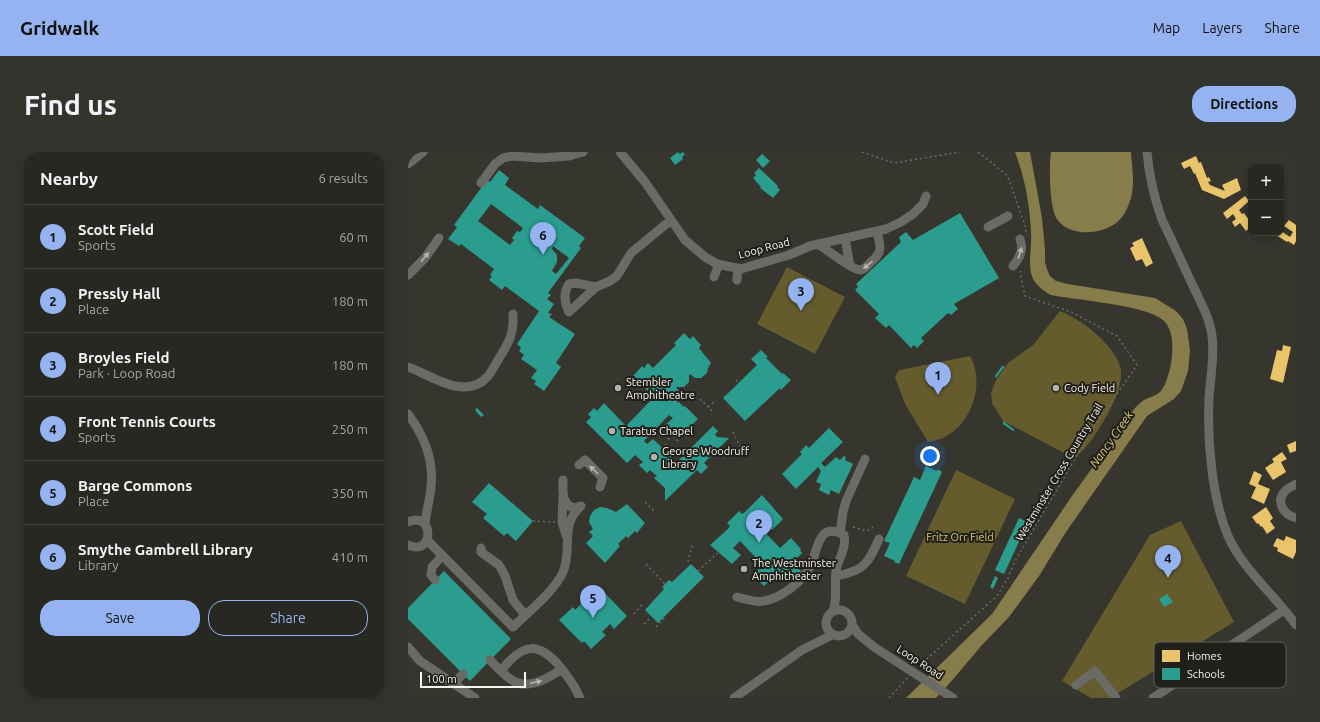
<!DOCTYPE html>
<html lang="en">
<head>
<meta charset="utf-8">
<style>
	:root { --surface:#282822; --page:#34342f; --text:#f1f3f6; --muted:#a5a6a5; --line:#444440; --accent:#95b2f1 }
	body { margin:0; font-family:Ubuntu,sans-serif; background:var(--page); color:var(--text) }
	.controls { position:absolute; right:12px; top:12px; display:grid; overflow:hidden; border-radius:8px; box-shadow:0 2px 10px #0003 }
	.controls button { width:36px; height:36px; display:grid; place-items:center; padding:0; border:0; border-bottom:1px solid var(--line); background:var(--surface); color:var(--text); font:20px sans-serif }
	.scale { position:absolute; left:12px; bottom:10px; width:106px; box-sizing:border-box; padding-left:4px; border:2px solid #f6f4ec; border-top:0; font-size:11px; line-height:14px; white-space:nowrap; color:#f6f4ec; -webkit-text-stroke:3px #201f19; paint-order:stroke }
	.you { position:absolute; left:522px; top:304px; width:14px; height:14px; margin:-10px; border:3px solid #fff; border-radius:50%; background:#1a73e8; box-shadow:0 0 0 6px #1a73e833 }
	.badge { display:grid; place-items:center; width:26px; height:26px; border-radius:50%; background:var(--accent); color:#111; font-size:13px; font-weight:700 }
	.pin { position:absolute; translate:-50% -33px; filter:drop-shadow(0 1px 2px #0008) }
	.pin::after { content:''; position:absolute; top:21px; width:14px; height:12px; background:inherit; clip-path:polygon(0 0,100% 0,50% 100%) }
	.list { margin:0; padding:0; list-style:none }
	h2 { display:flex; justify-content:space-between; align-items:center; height:52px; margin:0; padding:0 16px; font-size:17px }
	h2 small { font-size:13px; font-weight:400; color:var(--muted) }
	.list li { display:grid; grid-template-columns:26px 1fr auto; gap:12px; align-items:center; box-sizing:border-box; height:64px; padding:0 16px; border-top:1px solid var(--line) }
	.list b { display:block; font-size:15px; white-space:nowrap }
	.list p { margin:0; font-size:13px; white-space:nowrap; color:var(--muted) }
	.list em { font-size:13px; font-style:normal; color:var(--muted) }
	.actions { display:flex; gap:8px; padding:12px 16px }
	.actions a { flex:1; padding:9px 0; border:1px solid var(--accent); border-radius:16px; text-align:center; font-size:14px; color:var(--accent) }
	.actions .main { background:var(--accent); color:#111 }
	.map { position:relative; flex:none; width:888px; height:546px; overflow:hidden; border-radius:16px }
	header { display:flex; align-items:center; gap:24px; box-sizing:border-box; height:56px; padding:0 20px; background:var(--accent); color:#111 }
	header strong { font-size:19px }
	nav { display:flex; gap:22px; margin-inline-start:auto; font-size:14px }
	.intro { display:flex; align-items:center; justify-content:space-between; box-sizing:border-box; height:96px; padding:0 24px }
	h1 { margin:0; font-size:28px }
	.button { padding:10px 18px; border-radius:16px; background:var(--accent); color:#111; font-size:14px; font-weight:700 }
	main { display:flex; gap:24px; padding:0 24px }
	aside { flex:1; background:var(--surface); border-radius:16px; box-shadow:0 2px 10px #0003 }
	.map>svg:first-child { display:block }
</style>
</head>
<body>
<header>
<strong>Gridwalk</strong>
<nav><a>Map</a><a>Layers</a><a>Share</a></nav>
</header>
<div class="intro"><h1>Find us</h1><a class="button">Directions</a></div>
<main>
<aside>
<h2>Nearby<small>6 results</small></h2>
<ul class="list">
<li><span class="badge">1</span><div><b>Scott Field</b><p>Sports</p></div><em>60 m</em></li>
<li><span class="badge">2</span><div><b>Pressly Hall</b><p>Place</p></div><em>180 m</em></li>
<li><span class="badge">3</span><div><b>Broyles Field</b><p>Park · Loop Road</p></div><em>180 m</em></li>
<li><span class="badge">4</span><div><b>Front Tennis Courts</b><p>Sports</p></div><em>250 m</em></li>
<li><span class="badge">5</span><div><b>Barge Commons</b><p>Place</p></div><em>350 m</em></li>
<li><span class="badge">6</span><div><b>Smythe Gambrell Library</b><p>Library</p></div><em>410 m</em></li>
</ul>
<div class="actions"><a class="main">Save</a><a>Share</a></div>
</aside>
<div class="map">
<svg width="888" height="546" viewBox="0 0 888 546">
	<rect width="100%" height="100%" fill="#36352e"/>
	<path fill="#655c2e" d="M379 115 437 145 407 202 349 172Z
		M652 159C659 162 665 165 671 169 686 178 712 202 713 219 714 235 705 252 698 265 690 279 679 297 666 306L595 269 584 251 583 241 588 228 600 211 625 193Z
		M562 204C578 232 563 273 535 286 530 288 525 289 520 290L497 252 487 225 491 218Z
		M548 318 607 347 557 452 498 424Z
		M773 369 826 470 702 546H683L654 529 742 383Z"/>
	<path fill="#867d4b" d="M607 0H622L634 66 637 98V110L639 117 642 124 648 129 660 132 747 146 768 159 775 167 779 177 782 198 780 219 773 239 766 247 739 264 658 380 631 424 601 465 574 493 541 532 528 546H498L584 462 664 344 727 256C730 253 733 250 736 248 741 245 748 244 752 240 759 233 764 211 764 202 765 191 764 176 755 168 737 153 669 148 643 143 637 140 629 134 625 127 619 113 624 95 623 81 622 54 617 26 607 0Z
		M643 0H723C724 16 727 30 723 46 721 52 718 60 714 65 701 83 662 87 649 67 641 55 641 14 643 0Z"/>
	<path fill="#e9c46a" d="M788 4 791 11 793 10 799 26 801 25 803 29 800 30 802 33 817 39 814 33 829 26 833 38 816 47 794 38 787 21 786 22 782 14 776 17 773 11Z
		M837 44 841 49 831 58 834 62 836 61 843 71V74L838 79 832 71 827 75 824 70 828 67 825 62 819 67 815 61Z
		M881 68 888 73V89L886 93 880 89 879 90 868 83 869 81H873V79L882 85 885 80 876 74Z
		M734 86 745 111 738 115 734 107 728 109 722 96 726 94 724 91Z
		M875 193 883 195 875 231 862 227 869 198 874 199Z
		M888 289V299L882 301 879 293Z
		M874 300 879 307 873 310 878 320 865 328 857 316 866 310 864 307Z
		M846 319 854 323 850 332 862 337 856 352 843 346 848 335 841 332Z
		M858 355 865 366 862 369 867 376 859 382 854 374 853 375 850 371 849 372 844 365Z
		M878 384 888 388V400L885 407 869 399 870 396 865 394 869 386 876 389Z"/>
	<path fill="#2a9d8f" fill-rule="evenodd" d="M270 0 272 2 275 0 277 2 274 5 275 7 267 13 262 6Z
		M354 2 362 9 355 16 348 8Z
		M351 16 370 34 369 35 372 38 365 46 352 36 353 35 345 26 348 23 346 21Z
		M91 18 101 26 97 33 130 57 132 53 177 86 171 94 173 96 140 141 143 143 139 147 146 152 140 161 144 162 141 165 167 182 148 211 153 215 136 239 126 232 128 229 123 226 129 218 113 207 116 203 111 199 113 196 109 192 131 159 97 134 94 138 81 128 84 124 82 123 86 117 53 92 51 94 40 87 49 75 46 73 79 28 82 30ZM83 52 115 76 112 80 109 79 104 86 106 88 102 93 70 69ZM145 94 161 106 148 122 144 119 149 110V103L144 97Z
		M552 61 591 126 546 152 550 157 543 163 540 161 513 186 516 189 509 196 506 193 503 196 481 173 478 176 467 166 471 162 447 138 450 135 448 132 493 90 491 85 498 80 505 88Z
		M276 181 282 187 285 184 292 192 293 193 291 196 303 211 300 216 299 221 293 226H287L282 222 281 224V230L276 235H269L268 236 272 240V248L269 250 270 251 271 250 276 255 277 254 290 267 282 275 285 277 278 285 275 282 270 287 257 273 265 266 261 263 236 289 239 292 245 287 266 307 261 311 265 314 305 274 310 279 307 282 309 285 321 286 296 311 300 315 293 322 289 318 257 349V336L246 326 249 324 242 318 239 321 231 313 235 310 227 303 219 311 178 270 183 265 180 262 186 256 189 259 196 251 218 274 246 245 225 224 234 214 236 216 240 211 245 216 268 193 266 191Z
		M353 198 360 205 358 206 374 222 375 221 383 228 373 238 372 236 337 269 315 246 349 213 343 207Z
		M594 214H597L588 226 587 224Z
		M69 256 76 263 73 265 67 258Z
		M595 269 607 278 605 279 595 272Z
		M421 276 435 290 413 311 417 315 428 305 432 308 436 304 438 305 437 308 445 312 431 342 423 338 421 343 411 338 413 332 408 330 413 319 410 315 388 337 374 322 394 302 392 300 398 293 401 296Z
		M518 314 529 319 530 317 534 320 491 412 486 410 487 409 476 404 482 391 476 389 506 325 512 328Z
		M81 331 125 369 108 389 99 381 96 384 75 366 79 362 64 350Z
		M354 343 375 367 364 378 355 369 353 372 351 370 349 372 372 396 383 386 393 397 392 398 394 401 384 411 394 420 386 428 377 419 373 423 370 420 356 434 345 423 355 413 332 389 325 396 333 403 324 412 302 393 320 377 322 374 319 371 331 359 334 362 337 360Z
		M219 352 237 371 229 381 227 379 220 386 218 384 210 392 212 394 197 411 178 391 185 384 181 380 185 377 181 370 182 364 186 358 192 355 199 356 208 360Z
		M611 366 620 370 596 422 587 418Z
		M283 412 296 425 250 471 237 458 256 437 254 435 261 428 264 430Z
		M36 419 103 487 62 529 0 467V456Z
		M587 424 590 426 585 437 582 435Z
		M191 435 219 464 206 477 202 472 194 480 198 483 183 497 176 489 174 491 151 468 165 455 167 458 173 452 172 451 185 437 187 438Z
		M759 442 765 450 756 455 751 447Z"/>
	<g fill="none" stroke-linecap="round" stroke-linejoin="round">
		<path stroke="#6c6b67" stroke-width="1.5" stroke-dasharray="2 3" stroke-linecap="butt" d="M454 0 486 11 552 0
			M570 0 599 23 616 70 619 83
			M328 228 330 231
			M292 247 305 260
			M300 255 306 250
			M325 280 333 296
			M256 283 262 288
			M265 284 271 290
			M257 292 263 299
			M237 350 248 361
			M125 369 147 370
			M445 375 459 379 465 375
			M280 410 285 390
			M238 412 257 432
			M290 419 310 401
			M180 435 183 432
			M175 440 177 438
			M226 462 234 453
			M236 472 241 467
			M248 475 256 466V465
			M511 514 589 444 600 426 607 409 684 278 729 213 709 184 663 160 617 144 612 121 613 117
			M481 546 500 525"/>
		<path stroke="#6a6a67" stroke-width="9" d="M212 0 237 30 277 88 297 105 309 112 333 117 381 103 402 94 478 77 493 70 505 62 515 52 518 44
			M739 0C741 24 746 45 754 68 765 90 775 113 786 136 793 151 802 167 804 184 807 205 802 226 801 247 799 289 804 346 820 384 835 418 867 443 888 473
			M0 12 15 0
			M73 31 87 12 95 6 104 4 132 6 161 4 175 0
			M580 75 600 64
			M437 86 442 114
			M410 92C418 97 446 119 453 118 457 117 460 113 463 110 476 99 472 94 469 79
			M605 114C612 105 616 98 612 87
			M0 123 17 106 31 86
			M306 125 311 112
			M329 128 330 116
			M168 131 188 135 161 160C156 150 155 141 161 132Z
			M188 135 202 129 209 124 223 101 263 68
			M0 215C23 223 58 250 80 224 84 219 87 213 90 208 101 190 106 183 105 162
			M0 262C16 284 26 307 23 335 22 348 18 360 17 372
			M171 313 177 308 195 326 192 335
			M155 328C155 339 153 351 165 356L173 354
			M888 332C885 334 880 336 877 339 867 350 876 363 888 366
			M155 345 154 370 158 383
			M0 370C26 358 27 405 0 393
			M432 381 435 360 438 349 457 307
			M19 388 105 475C120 460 146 440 155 420 165 397 151 373 173 354
			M73 396V400L91 413 94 418 97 424 105 448 117 463
			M428 424C456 419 460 412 471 387
			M27 428 23 423 24 415 34 404
			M329 445C337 447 348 451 356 449 373 446 393 431 402 415 410 400 409 368 436 383 439 397 430 406 428 419 426 433 430 445 425 459
			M418 471a13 13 0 1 1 26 0a13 13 0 1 1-26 0Z
			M444 472 450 482 466 495 545 546
			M0 495 12 509 67 546
			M82 508C88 514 94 521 101 526 118 540 139 527 154 517 131 489 115 490 93 519
			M154 517 166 534 172 546
			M45 532 55 522
			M668 533 687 519 708 546
			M326 546 394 498 424 483
			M745 546 876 458"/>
	</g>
	<defs><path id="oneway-solid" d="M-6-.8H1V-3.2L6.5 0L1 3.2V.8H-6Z"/></defs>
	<g fill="#b7b6b0">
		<use href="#oneway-solid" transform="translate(612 101) rotate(-72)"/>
		<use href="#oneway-solid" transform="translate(17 105) rotate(-50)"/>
		<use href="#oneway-solid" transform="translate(460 113) rotate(141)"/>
		<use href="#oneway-solid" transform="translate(186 318) rotate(-135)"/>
		<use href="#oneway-solid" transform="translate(128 530) rotate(-12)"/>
	</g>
	<g fill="#b3b1aa" stroke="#201f19" stroke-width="1.5">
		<circle cx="210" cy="236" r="4"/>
		<circle cx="648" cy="236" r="4"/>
		<circle cx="204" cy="279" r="4"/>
		<circle cx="246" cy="305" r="4"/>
		<circle cx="336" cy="417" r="4"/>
	</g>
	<g text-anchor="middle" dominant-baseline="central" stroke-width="4" stroke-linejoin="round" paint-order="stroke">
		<g font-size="11" fill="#f6f4ec" stroke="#201f19">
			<text transform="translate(356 96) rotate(-15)">Loop Road</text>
			<text transform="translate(651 320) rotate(-59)">Westminster Cross Country Trail</text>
			<text transform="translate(512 510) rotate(33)">Loop Road</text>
		</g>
		<g font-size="11" fill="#f6f4ec" stroke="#201f19" text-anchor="start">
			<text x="218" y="230">Stembler<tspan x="218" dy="13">Amphitheatre</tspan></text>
			<text x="656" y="236">Cody Field</text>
			<text x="212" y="279">Taratus Chapel</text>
			<text x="254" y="299">George Woodruff<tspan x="254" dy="13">Library</tspan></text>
			<text x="344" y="411">The Westminster<tspan x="344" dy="13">Amphitheater</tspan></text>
		</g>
		<g font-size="11" fill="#d7c976" stroke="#201f19">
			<text x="552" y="385">Fritz Orr Field</text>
		</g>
		<g font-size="12" font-style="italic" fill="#dbcd7a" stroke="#201f19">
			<text transform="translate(703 287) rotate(-55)">Nancy Creek</text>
		</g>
	</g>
	<rect x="746" y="490" width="132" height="46" rx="6" fill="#201f19" stroke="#605f58" stroke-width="1"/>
	<rect x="754" y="498" width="18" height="12" fill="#e9c46a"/>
	<rect x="754" y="516" width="18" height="12" fill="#2a9d8f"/>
	<g font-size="11" fill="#f6f4ec">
		<text x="779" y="508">Homes</text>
		<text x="779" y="526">Schools</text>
	</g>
</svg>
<div class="controls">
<button>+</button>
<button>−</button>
</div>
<div class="scale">100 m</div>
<div class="you"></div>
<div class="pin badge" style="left:530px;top:243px">1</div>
<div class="pin badge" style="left:351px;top:391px">2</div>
<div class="pin badge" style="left:393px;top:159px">3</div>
<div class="pin badge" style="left:760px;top:426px">4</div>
<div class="pin badge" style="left:185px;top:466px">5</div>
<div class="pin badge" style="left:135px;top:103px">6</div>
</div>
</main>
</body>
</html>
